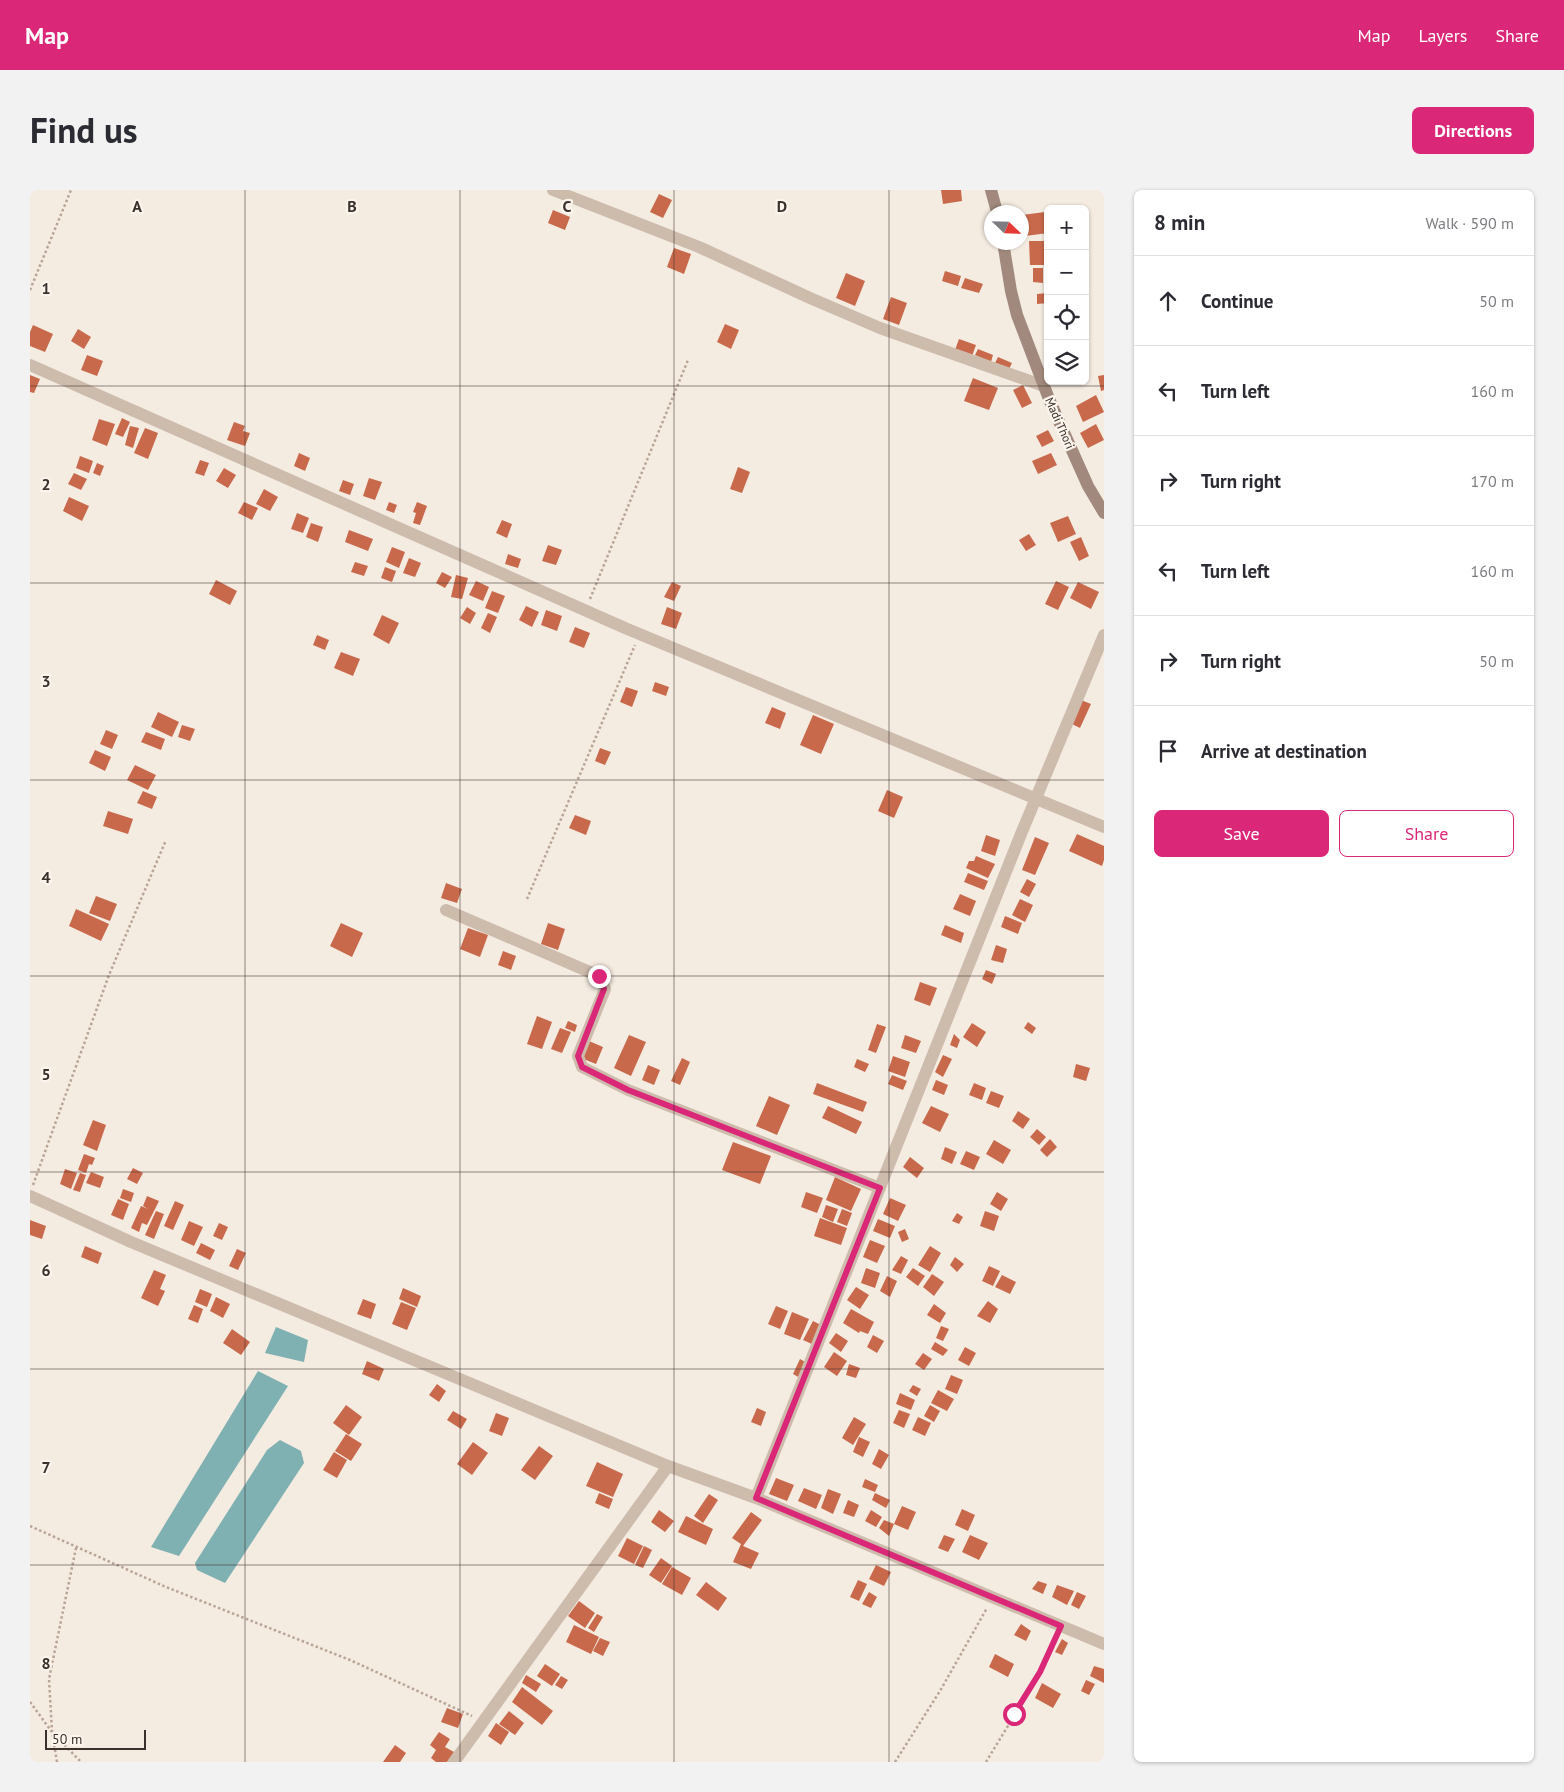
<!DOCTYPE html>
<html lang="en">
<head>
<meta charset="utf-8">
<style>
	:root { --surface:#fff; --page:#f2f2f3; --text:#2b2b33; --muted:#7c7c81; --line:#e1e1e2; --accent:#db2777 }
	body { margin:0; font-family:"PT Sans",sans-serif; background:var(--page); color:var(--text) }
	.controls { position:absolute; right:15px; top:15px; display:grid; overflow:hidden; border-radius:8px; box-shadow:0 1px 4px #0004 }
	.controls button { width:45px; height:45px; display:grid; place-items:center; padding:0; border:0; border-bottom:1px solid var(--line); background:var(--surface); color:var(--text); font:25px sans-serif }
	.compass { position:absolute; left:954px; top:15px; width:45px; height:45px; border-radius:50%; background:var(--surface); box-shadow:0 1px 4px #0004; rotate:113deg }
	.scale { position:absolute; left:15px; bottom:12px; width:101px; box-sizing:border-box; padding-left:5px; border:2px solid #3b302b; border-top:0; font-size:14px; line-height:18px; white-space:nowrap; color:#3b302b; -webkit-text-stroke:4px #fbf5ee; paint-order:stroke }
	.stop { position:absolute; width:15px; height:15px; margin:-11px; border:4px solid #db2777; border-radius:50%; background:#fff }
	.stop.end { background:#db2777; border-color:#fff; box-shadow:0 1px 5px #0008 }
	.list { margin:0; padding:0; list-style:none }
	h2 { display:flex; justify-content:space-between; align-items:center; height:65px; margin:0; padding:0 20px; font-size:21px }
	h2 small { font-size:16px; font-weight:400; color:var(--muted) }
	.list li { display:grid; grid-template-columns:32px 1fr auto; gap:15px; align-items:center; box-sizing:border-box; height:90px; padding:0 20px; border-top:1px solid var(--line) }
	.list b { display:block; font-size:19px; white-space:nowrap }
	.list em { font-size:16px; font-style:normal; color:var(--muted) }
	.actions { display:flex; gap:10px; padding:15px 20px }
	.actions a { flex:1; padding:11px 0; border:1px solid var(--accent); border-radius:8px; text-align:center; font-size:18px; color:var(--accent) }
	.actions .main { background:var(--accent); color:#fff }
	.icon { flex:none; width:28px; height:28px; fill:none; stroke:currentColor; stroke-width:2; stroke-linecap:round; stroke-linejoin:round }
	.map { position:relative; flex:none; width:1074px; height:1572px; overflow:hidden; border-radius:8px }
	header { display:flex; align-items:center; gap:30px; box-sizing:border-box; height:70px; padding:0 25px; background:var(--accent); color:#fff }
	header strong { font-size:24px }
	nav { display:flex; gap:28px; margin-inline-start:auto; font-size:18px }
	.intro { display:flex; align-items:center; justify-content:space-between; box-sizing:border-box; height:120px; padding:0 30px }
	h1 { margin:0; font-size:35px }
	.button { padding:12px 22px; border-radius:8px; background:var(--accent); color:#fff; font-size:18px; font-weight:700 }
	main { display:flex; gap:30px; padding:0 30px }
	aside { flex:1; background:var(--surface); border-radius:8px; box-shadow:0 1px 4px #0004 }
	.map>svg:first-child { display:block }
</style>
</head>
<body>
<header>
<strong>Map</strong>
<nav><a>Map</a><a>Layers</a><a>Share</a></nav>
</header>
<div class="intro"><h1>Find us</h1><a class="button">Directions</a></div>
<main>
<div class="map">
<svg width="1074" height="1572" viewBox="0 0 1074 1572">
	<rect width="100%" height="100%" fill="#f4ebe1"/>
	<path fill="#7fb0b2" d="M246 1137 278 1150 274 1172 235 1163Z
		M228 1181 258 1196 149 1366 121 1357Z
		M250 1250 271 1261 274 1273 195 1393 167 1380 165 1373 237 1260Z"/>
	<path fill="#c8694b" d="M911 0H931L932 11 913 14Z
		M629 4 642 10 633 28 620 22Z
		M523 20 540 27 535 40 518 33Z
		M1015 22 1018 43 995 46 992 25Z
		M999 51H1018V75H1000Z
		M644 58 661 64 654 84 637 77Z
		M1003 78H1013V93L1003 92Z
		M915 81 931 86 928 96 912 91Z
		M816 83 835 91 825 116 806 108Z
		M935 88 953 94 949 103 931 98Z
		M1018 103V113L1007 114V104Z
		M861 107 877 113 869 135 853 129Z
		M695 134 709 140 701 159 687 152Z
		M3 135 23 144 15 162 0 156V142Z
		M48 139 61 147 54 159 41 151Z
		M929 149 946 155 942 166 925 160Z
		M948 159 963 165 961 172 945 165Z
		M57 165 73 171 67 186 51 180Z
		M968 167 982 173 978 181 964 175Z
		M0 185 10 189 4 203 0 202Z
		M1074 185V200L1071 201 1068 186Z
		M943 188 968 198 959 220 934 211Z
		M993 195 1002 213 992 218 983 200Z
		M1066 205 1074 222 1053 232 1046 216Z
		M92 228 100 232 93 247 85 244Z
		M69 229 85 234 77 256 62 250Z
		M204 232 215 236 213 241 220 243 215 256 197 250Z
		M1066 234 1074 250 1058 258 1050 243Z
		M100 236 109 238 103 258 95 255Z
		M115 238 128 243 118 269 104 263Z
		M1018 240 1024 251 1012 257 1006 246Z
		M269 263 280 268 275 281 264 276Z
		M1021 263 1027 275 1008 284 1002 271Z
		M50 266 63 271 59 283 46 278Z
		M170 270 179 273 174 286 165 283Z
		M67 273 74 276 70 286 63 283Z
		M708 277 720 282 712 303 700 299Z
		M194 278 206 285 198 298 186 291Z
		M44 283 57 289 51 300 38 294Z
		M339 288 352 292 345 310 333 306Z
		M313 290 324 294 320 305 309 301Z
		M234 299 248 307 240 321 226 314Z
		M39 307 59 316 52 331 33 321Z
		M214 312 228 318 222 330 208 323Z
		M359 312 367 315 364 323 356 320Z
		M387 312 397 316 390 335 383 333 386 323 383 322Z
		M267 323 279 328 273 343 261 339Z
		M1038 326 1046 344 1028 352 1020 333Z
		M472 330 482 334 477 348 466 343Z
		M281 333 293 337 288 352 276 347Z
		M319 340 343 349 338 361 315 352Z
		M999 344 1006 355 996 361 989 350Z
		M1051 347 1059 366 1049 371 1040 352Z
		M518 355 532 360 526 375 512 371Z
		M362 357 375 362 369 378 356 372Z
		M478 364 491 369 488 378 475 374Z
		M379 368 391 373 385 387 373 383Z
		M325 372 338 376 334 386 321 382Z
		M355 377 366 381 362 392 351 388Z
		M412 382 422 387 415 398 406 393Z
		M426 385 438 388 432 409 421 407Z
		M186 390 207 401 200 415 179 404Z
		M446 391 459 397 453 411 439 405Z
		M1026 391 1039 397 1028 420 1015 414Z
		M642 392 651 396 644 411 634 407Z
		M1048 392 1069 402 1061 419 1040 408Z
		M462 401 475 406 468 423 455 418Z
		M496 416 509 422 502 437 489 430Z
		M437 417 446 423 440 434 430 428Z
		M637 417 652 423 646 439 631 434Z
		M516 420 532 426 527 441 511 435Z
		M458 423 467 427 460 443 451 438Z
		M352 425 369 433 359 454 343 445Z
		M545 437 560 443 554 458 539 452Z
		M287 445 299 450 295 460 283 455Z
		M311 462 330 469 323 486 304 478Z
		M625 492 639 497 636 506 622 501Z
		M596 497 608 501 602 517 590 512Z
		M1051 510 1061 514 1050 538 1040 533Z
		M742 517 756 523 750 539 735 533Z
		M128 522 149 532 142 547 121 537Z
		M783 525 804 534 791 564 770 555Z
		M152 535 165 539 160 551 148 547Z
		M76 540 88 545 82 559 70 554Z
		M116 542 135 549 131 560 111 552Z
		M570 558 581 562 575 575 565 571Z
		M65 560 81 567 75 581 59 573Z
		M105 575 126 585 118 600 97 590Z
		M857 600 873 607 864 628 848 621Z
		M113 601 127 607 122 619 107 613Z
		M78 621 103 629 98 644 73 636Z
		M545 625 561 631 556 645 539 638Z
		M1047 644 1074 656V670L1072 676 1039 661Z
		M956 645 970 650 965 666 951 661Z
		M1005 647 1019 653 1005 685 992 680Z
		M946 666 965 674 958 688 936 678 939 671H944Z
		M938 683 958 691 954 700 934 692Z
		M997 689 1006 694 999 707 990 702Z
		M416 693 432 699 427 713 411 708Z
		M930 704 946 711 940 726 923 719Z
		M66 706 87 714 80 731 59 723Z
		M990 709 1003 715 995 732 982 725Z
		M46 719 79 734 71 751 39 736Z
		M975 726 992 733 988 744 971 737Z
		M311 733 333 743 322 767 300 756Z
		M518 733 535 739 528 760 511 754Z
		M915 735 934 743 931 753 911 745Z
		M438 738 458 745 450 767 430 759Z
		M966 755 977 759 973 773 961 770Z
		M473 761 486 766 481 780 468 775Z
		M956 780 966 784 962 794 952 789Z
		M890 792 907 798 900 816 884 810Z
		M507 826 522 832 512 859 497 854Z
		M538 831 547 835 545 842 535 838Z
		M998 832 1006 838 1002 844 994 838Z
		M942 833 956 842 947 857 933 847Z
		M847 834 856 837 846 863 838 860Z
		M530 838 541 842 532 863 521 859Z
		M924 844 930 850 927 858 920 855Z
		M599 845 616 852 601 886 584 878Z
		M875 845 891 851 886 863 871 858Z
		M559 851 573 857 566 874 551 868Z
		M913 865 922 869 913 887 905 882Z
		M863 866 880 872 875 887 858 881Z
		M652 868 660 872 650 895 641 891Z
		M827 869 839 874 835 882 824 877Z
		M1046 874 1060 878 1056 891 1043 887Z
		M618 875 630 880 624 895 612 890Z
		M862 885 877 891 873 900 858 894Z
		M906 890 918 895 914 905 902 900Z
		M787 893 837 912 833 922 783 904Z
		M944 893 956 898 952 910 939 905Z
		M961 901 974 906 969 918 956 913Z
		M739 906 760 915 747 945 726 936Z
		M798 916 832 932 826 944 792 928Z
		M901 916 919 924 910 942 892 933Z
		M988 921 1000 929 993 939 982 931Z
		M63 930 76 935 67 961 53 955Z
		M1007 939 1016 947 1009 955 1000 947Z
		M1020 949 1027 957 1017 967 1010 960Z
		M964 950 981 960 973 974 956 964Z
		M703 952 741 966 730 994 692 980Z
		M915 957 927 962 922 974 911 969Z
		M936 961 950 967 944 980 930 974Z
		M54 964 65 968 62 975 59 974 56 983 48 980Z
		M880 967 894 978 887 988 873 977Z
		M103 978 113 983 107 994 97 989Z
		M35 979 47 983 41 999 30 994Z
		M61 982 74 987 70 998 56 993Z
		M50 983 56 985 50 1002 43 1000Z
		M805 987 831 999 821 1021 796 1010Z
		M93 999 104 1003 101 1012 90 1008Z
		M776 1002 793 1008 787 1023 771 1017Z
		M967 1002 978 1009 971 1021 960 1014Z
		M117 1006 129 1011 117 1035 112 1033 109 1042 101 1038 111 1016 118 1019 113 1016Z
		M860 1008 876 1015 868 1031 853 1024Z
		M88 1009 99 1014 93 1030 81 1025Z
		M145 1011 154 1015 143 1040 134 1036Z
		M796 1015 808 1019 803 1032 792 1027Z
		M812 1019 822 1023 817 1036 807 1032Z
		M126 1021 134 1024 124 1049 115 1045Z
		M955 1021 969 1026 964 1041 950 1036Z
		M927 1023 933 1027 929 1034 922 1031Z
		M790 1028 817 1038 811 1055 784 1046Z
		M848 1029 865 1036 860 1048 843 1041Z
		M0 1030 16 1036 12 1049 0 1045Z
		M159 1031 173 1037 164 1056 151 1050Z
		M189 1033 198 1037 192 1050 183 1046Z
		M875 1039 879 1049 872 1052 868 1042Z
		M840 1050 855 1056 847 1073 833 1067Z
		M171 1053 185 1060 180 1070 166 1063Z
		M55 1056 72 1063 68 1074 51 1067Z
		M900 1056 911 1063 900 1082 888 1075Z
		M207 1059 216 1063 208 1080 199 1076Z
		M871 1066 878 1070 871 1084 862 1080Z
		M925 1067 934 1074 927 1082 920 1075Z
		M959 1076 970 1081 963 1096 952 1091Z
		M836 1078 850 1083 845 1098 831 1093Z
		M883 1078 895 1086 888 1096 876 1087Z
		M124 1080 136 1085 130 1099 135 1101 128 1116 111 1108Z
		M902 1084 914 1092 904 1106 893 1097Z
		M972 1085 986 1092 980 1104 965 1097Z
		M857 1086 867 1091 860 1107 850 1101Z
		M826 1097 839 1105 830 1119 817 1110Z
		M373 1098 391 1106 387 1117 369 1109Z
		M170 1099 182 1104 177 1117 165 1112Z
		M186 1107 200 1114 193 1128 180 1121Z
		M333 1109 346 1114 341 1129 327 1124Z
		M958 1111 968 1119 960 1133 947 1126Z
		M371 1112 386 1118 377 1140 362 1134Z
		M904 1114 916 1123 910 1133 897 1125Z
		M164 1115 173 1119 168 1133 158 1129Z
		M746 1116 758 1121 750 1139 738 1134Z
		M821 1119 844 1132 838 1144 830 1141 829 1143 813 1133Z
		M762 1122 779 1129 770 1150 754 1144Z
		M783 1131 793 1136 784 1155 773 1150Z
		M911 1136 919 1139 913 1151 906 1148Z
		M202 1139 220 1152 211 1165 193 1153Z
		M806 1143 818 1151 811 1162 799 1153Z
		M843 1145 854 1151 847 1163 837 1157Z
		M905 1152 918 1160 913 1166 901 1159Z
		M935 1157 946 1163 939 1176 928 1170Z
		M804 1162 817 1171 807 1186 794 1177Z
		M893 1163 902 1169 894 1180 885 1174Z
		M770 1169 777 1173 770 1188 763 1184Z
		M337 1171 354 1179 349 1191 332 1184Z
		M819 1174 830 1178 826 1188 816 1185Z
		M921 1185 933 1190 927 1204 915 1199Z
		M407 1194 416 1201 409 1212 399 1205Z
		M883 1195 891 1199 887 1206 879 1201Z
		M908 1200 924 1209 917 1221 901 1213Z
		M870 1203 885 1210 881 1220 866 1214Z
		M316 1215 332 1227 319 1245 303 1233Z
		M900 1215 910 1221 904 1232 894 1226Z
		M727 1218 736 1222 731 1236 721 1232Z
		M869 1220 880 1224 874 1238 863 1233Z
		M423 1221 437 1229 431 1239 417 1230Z
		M466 1223 479 1228 472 1246 459 1241Z
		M824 1227 836 1234 823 1255 812 1248Z
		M888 1227 901 1233 895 1246 882 1240Z
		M316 1244 332 1254 321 1271 305 1261Z
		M829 1247 840 1252 833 1267 823 1262Z
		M443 1252 458 1263 442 1285 427 1274Z
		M509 1256 523 1266 505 1290 491 1280Z
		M849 1259 859 1265 851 1279 842 1274Z
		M304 1262 317 1270 307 1288 293 1280Z
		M567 1272 593 1284 583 1307 556 1296Z
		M746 1288 764 1295 757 1311 739 1304Z
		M835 1289 848 1295 845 1302 832 1297Z
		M774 1298 792 1305 786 1319 768 1311Z
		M798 1299 811 1304 803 1324 791 1318Z
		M569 1303 583 1309 579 1319 565 1313Z
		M845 1303 860 1310 856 1318 842 1310Z
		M679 1304 688 1310 673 1333 664 1326Z
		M818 1310 829 1315 824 1327 813 1323Z
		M872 1316 886 1322 878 1340 864 1334Z
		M932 1319 945 1325 938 1341 925 1335Z
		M629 1320 644 1331 635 1342 621 1332Z
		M841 1320 852 1327 846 1337 835 1331Z
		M721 1322 732 1330 713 1356 729 1363 721 1379 703 1372 711 1354 702 1348Z
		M656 1326 683 1339 676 1355 648 1342Z
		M854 1330 864 1334 859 1346 849 1338Z
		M914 1345 925 1349 918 1362 908 1358Z
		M940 1345 958 1353 949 1370 932 1362Z
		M597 1348 613 1356 604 1374 588 1366Z
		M614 1356 622 1360 613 1378 605 1375Z
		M631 1368 642 1376 631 1393 619 1385Z
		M846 1375 861 1382 854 1396 839 1389Z
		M642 1377 661 1388 652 1405 632 1394Z
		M828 1390 837 1394 829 1411 820 1407Z
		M1008 1391 1017 1394 1013 1404 1002 1399Z
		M676 1392 697 1408 688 1421 666 1405Z
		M1027 1395 1044 1401 1037 1415 1022 1407Z
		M839 1402 847 1407 841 1418 832 1414Z
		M1047 1402 1056 1406 1049 1419 1041 1415Z
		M549 1411 565 1423 555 1438 538 1426Z
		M567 1424 573 1427 564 1442 558 1438Z
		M991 1434 1001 1441 996 1451 984 1445Z
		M544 1435 569 1447 561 1464 536 1452Z
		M570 1448 580 1452 573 1466 563 1461Z
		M1032 1449 1038 1453 1032 1465 1025 1462Z
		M965 1464 984 1474 978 1487 959 1477Z
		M515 1474 530 1484 522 1496 507 1486Z
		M1064 1476 1074 1479V1493L1060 1486Z
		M496 1485 511 1494 506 1502 492 1493Z
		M531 1486 538 1490 532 1499 525 1495Z
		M1056 1490 1065 1494 1059 1505 1051 1501Z
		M1012 1493 1031 1504 1023 1518 1005 1508Z
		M492 1497 523 1521 512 1535 482 1512Z
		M417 1518 433 1524 428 1538 411 1532Z
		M479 1521 494 1533 485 1545 469 1534Z
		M466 1533 479 1542 471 1555 458 1546Z
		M409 1542 420 1549 415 1557 424 1562 417 1572H406L401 1568 406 1560 400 1555Z
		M365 1555 376 1563 370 1572H353Z"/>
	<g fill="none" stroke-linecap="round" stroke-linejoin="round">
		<path stroke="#b9a596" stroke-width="2.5" stroke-dasharray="2.5 2.5" stroke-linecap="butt" d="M0 100 41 0
			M560 409 658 170
			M497 709 605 455
			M3 995 79 785 136 650
			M0 1336 136 1397 320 1470 442 1526
			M0 1512 22 1542 51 1572
			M27 1572 22 1542 19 1489 46 1358
			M865 1572 910 1501 957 1418
			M956 1572 995 1508 1027 1447"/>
		<path stroke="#cdbbac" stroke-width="12" d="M523 0 669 57 780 108 850 138 1014 196
			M0 175 595 438 1074 637
			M416 720 569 786 575 799 548 866 552 877 598 900 850 998
			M0 1006 101 1052 638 1276 726 1308 1074 1454
			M726 1308 991 644 1074 445
			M424 1572 638 1276"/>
		<path stroke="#a18a7d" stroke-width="12" d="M961 0 967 22
			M973 52 981 101 987 125 1019 209 1058 296 1074 323"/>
	</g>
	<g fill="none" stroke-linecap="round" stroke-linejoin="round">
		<path stroke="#db2777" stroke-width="6" d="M569 786 574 799 548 866 552 877 598 900 850 998 726 1308 1031 1436 1010 1482 984 1524"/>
	</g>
	<path fill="none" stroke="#3b302b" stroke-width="1" stroke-opacity="0.55" d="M215 0V1572M430 0V1572M644 0V1572M859 0V1572M0 196H1074M0 393H1074M0 590H1074M0 786H1074M0 982H1074M0 1179H1074M0 1375H1074"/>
	<g text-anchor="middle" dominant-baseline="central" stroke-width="4.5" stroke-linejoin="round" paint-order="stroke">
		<g font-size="12" fill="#3b302b" stroke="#fbf5ee">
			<text transform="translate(1030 233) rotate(66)">Madi Thori</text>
		</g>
	</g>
	<g font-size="16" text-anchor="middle" font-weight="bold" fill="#3b302b" stroke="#fbf5ee" stroke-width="4.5" stroke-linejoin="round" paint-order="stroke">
		<text x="107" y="22">A</text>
		<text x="322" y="22">B</text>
		<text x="537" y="22">C</text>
		<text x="752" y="22">D</text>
		<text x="16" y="104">1</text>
		<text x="16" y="300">2</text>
		<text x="16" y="497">3</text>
		<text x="16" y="693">4</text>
		<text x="16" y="890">5</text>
		<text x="16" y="1086">6</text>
		<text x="16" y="1283">7</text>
		<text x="16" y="1479">8</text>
	</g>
</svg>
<div class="controls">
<button>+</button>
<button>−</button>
<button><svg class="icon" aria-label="locate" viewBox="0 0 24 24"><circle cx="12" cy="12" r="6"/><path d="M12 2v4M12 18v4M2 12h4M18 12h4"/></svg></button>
<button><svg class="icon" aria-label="layers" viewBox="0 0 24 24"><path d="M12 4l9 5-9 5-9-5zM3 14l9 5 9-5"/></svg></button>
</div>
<svg class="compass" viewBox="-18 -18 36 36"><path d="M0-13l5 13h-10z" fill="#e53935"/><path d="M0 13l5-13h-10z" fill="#7c7c81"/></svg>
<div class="scale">50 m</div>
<div class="stop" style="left:984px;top:1524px"></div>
<div class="stop end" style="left:569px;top:786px"></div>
</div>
<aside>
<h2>8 min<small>Walk · 590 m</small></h2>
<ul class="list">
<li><svg class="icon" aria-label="ahead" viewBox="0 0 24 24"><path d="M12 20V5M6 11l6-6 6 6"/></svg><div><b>Continue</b></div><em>50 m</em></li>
<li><svg class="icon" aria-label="left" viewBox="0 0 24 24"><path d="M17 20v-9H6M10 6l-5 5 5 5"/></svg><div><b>Turn left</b></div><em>160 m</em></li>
<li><svg class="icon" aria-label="right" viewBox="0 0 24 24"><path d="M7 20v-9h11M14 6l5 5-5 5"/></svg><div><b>Turn right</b></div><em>170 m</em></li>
<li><svg class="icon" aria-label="left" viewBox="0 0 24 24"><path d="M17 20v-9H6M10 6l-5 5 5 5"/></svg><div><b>Turn left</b></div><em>160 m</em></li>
<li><svg class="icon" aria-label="right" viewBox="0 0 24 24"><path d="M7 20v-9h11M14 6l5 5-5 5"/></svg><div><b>Turn right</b></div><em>50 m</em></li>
<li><svg class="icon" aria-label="arrive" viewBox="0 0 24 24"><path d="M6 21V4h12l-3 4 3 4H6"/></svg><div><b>Arrive at destination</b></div></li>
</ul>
<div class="actions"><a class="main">Save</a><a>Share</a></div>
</aside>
</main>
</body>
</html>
